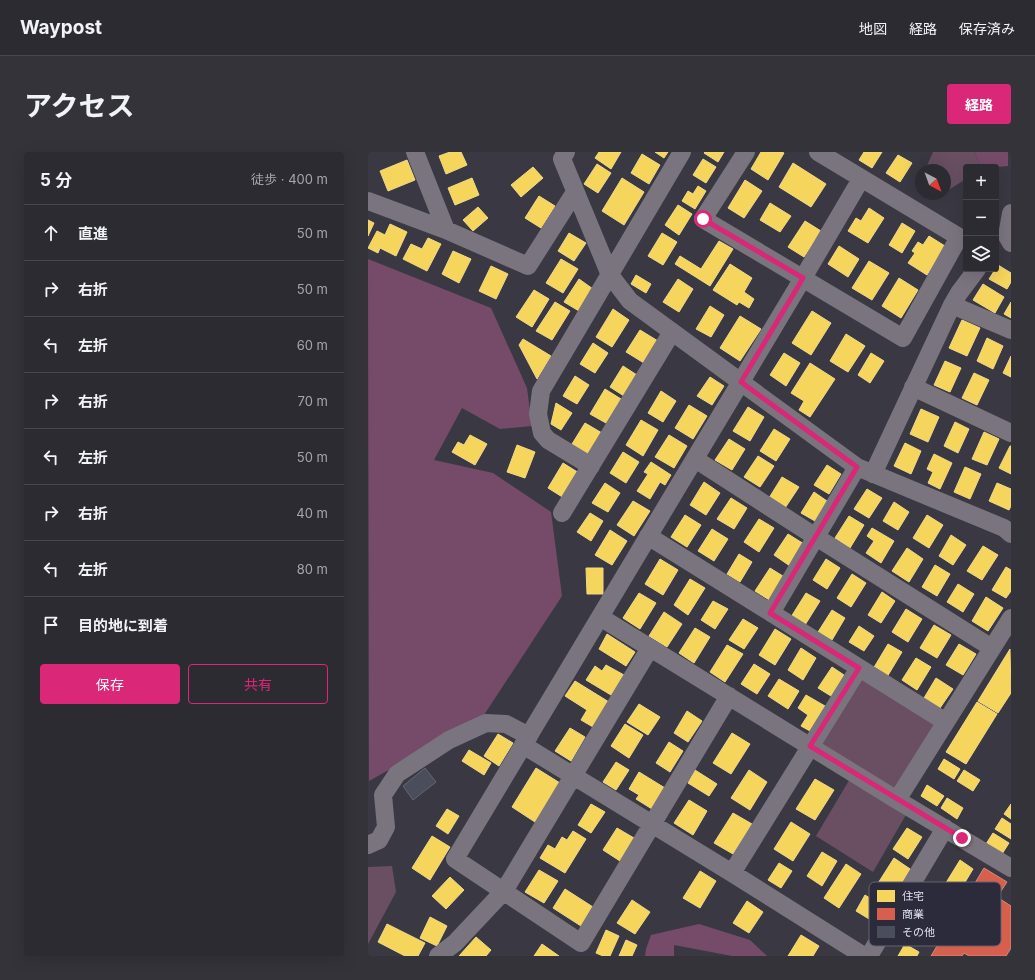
<!DOCTYPE html>
<html lang="ja">
<head>
<meta charset="utf-8">
<style>
	:root { --surface:#2c2b32; --page:#34333a; --text:#f1f3f6; --muted:#a6a7ac; --line:#48474d; --accent:#db2777 }
	body { margin:0; font-family:Inter,"Noto Sans JP",sans-serif; background:var(--page); color:var(--text) }
	.controls { position:absolute; right:12px; top:12px; display:grid; overflow:hidden; border-radius:4px; box-shadow:0 4px 16px #0002 }
	.controls button { width:36px; height:36px; display:grid; place-items:center; padding:0; border:0; border-bottom:1px solid var(--line); background:var(--surface); color:var(--text); font:20px sans-serif }
	.compass { position:absolute; left:547px; top:12px; width:36px; height:36px; border-radius:50%; background:var(--surface); box-shadow:0 4px 16px #0002; rotate:139deg }
	.stop { position:absolute; width:12px; height:12px; margin:-9px; border:3px solid #db2777; border-radius:50%; background:#fff }
	.stop.end { background:#db2777; border-color:#fff; box-shadow:0 1px 4px #0008 }
	.list { margin:0; padding:0; list-style:none }
	h2 { display:flex; justify-content:space-between; align-items:center; height:52px; margin:0; padding:0 16px; font-size:17px }
	h2 small { font-size:13px; font-weight:400; color:var(--muted) }
	.list li { display:grid; grid-template-columns:26px 1fr auto; gap:12px; align-items:center; box-sizing:border-box; height:56px; padding:0 16px; border-top:1px solid var(--line) }
	.list b { display:block; font-size:15px; white-space:nowrap }
	.list em { font-size:13px; font-style:normal; color:var(--muted) }
	.actions { display:flex; gap:8px; padding:12px 16px }
	.actions a { flex:1; padding:9px 0; border:1px solid var(--accent); border-radius:4px; text-align:center; font-size:14px; color:var(--accent) }
	.actions .main { background:var(--accent); color:#fff }
	.icon { flex:none; width:22px; height:22px; fill:none; stroke:currentColor; stroke-width:2; stroke-linecap:round; stroke-linejoin:round }
	.map { position:relative; flex:none; width:643px; height:804px; overflow:hidden; border-radius:4px }
	header { display:flex; align-items:center; gap:24px; box-sizing:border-box; height:56px; padding:0 20px; background:var(--surface); border-bottom:1px solid var(--line) }
	header strong { font-size:19px }
	nav { display:flex; gap:22px; margin-inline-start:auto; font-size:14px }
	.intro { display:flex; align-items:center; justify-content:space-between; box-sizing:border-box; height:96px; padding:0 24px }
	h1 { margin:0; font-size:28px }
	.button { padding:10px 18px; border-radius:4px; background:var(--accent); color:#fff; font-size:14px; font-weight:700 }
	main { display:flex; gap:24px; padding:0 24px }
	aside { flex:1; background:var(--surface); border-radius:4px; box-shadow:0 4px 16px #0002 }
	.map>svg:first-child { display:block }
</style>
</head>
<body>
<header>
<strong>Waypost</strong>
<nav><a>地図</a><a>経路</a><a>保存済み</a></nav>
</header>
<div class="intro"><h1>アクセス</h1><a class="button">経路</a></div>
<main>
<aside>
<h2>5 分<small>徒歩 · 400 m</small></h2>
<ul class="list">
<li><svg class="icon" aria-label="ahead" viewBox="0 0 24 24"><path d="M12 20V5M6 11l6-6 6 6"/></svg><div><b>直進</b></div><em>50 m</em></li>
<li><svg class="icon" aria-label="right" viewBox="0 0 24 24"><path d="M7 20v-9h11M14 6l5 5-5 5"/></svg><div><b>右折</b></div><em>50 m</em></li>
<li><svg class="icon" aria-label="left" viewBox="0 0 24 24"><path d="M17 20v-9H6M10 6l-5 5 5 5"/></svg><div><b>左折</b></div><em>60 m</em></li>
<li><svg class="icon" aria-label="right" viewBox="0 0 24 24"><path d="M7 20v-9h11M14 6l5 5-5 5"/></svg><div><b>右折</b></div><em>70 m</em></li>
<li><svg class="icon" aria-label="left" viewBox="0 0 24 24"><path d="M17 20v-9H6M10 6l-5 5 5 5"/></svg><div><b>左折</b></div><em>50 m</em></li>
<li><svg class="icon" aria-label="right" viewBox="0 0 24 24"><path d="M7 20v-9h11M14 6l5 5-5 5"/></svg><div><b>右折</b></div><em>40 m</em></li>
<li><svg class="icon" aria-label="left" viewBox="0 0 24 24"><path d="M17 20v-9H6M10 6l-5 5 5 5"/></svg><div><b>左折</b></div><em>80 m</em></li>
<li><svg class="icon" aria-label="arrive" viewBox="0 0 24 24"><path d="M6 21V4h12l-3 4 3 4H6"/></svg><div><b>目的地に到着</b></div></li>
</ul>
<div class="actions"><a class="main">保存</a><a>共有</a></div>
</aside>
<div class="map">
<svg width="643" height="804" viewBox="0 0 643 804">
	<rect width="100%" height="100%" fill="#3a3943"/>
	<path fill="#6a4f63" d="M565 0H607L612 15H598V27L577 40V18H557Z
		M492 525 571 572 523 651 539 661 505 720 448 684 489 615 452 590Z
		M24 714 28 740 0 792V715Z"/>
	<path fill="#764b6a" d="M607 0H640V14L628 15H612Z
		M0 107 123 156 159 236 164 274 132 277 94 256 66 308 125 321 183 360 194 444 116 563 76 587 1 629Z
		M331 772 382 788 399 804H364L306 793V804H277L278 797 283 783Z"/>
	<path fill="#f6d55c" stroke="#f0d988" d="M82 0H93L99 13 78 22 71 4Z
		M231 0H253L243 17 227 6Z
		M287 0H300L296 6Z
		M337 0H356L350 10 336 1Z
		M393 0H414L416 1 400 28 383 17Z
		M496 0H514L504 16 491 8Z
		M274 2 292 13 281 32 263 21Z
		M530 3 544 11 532 30 518 21Z
		M335 7 348 15 338 31 325 23Z
		M39 8 47 28 20 39 12 19Z
		M425 11 458 32 443 55 411 35Z
		M229 12 243 21 230 41 216 32Z
		M165 15 175 26 153 45 143 33Z
		M104 26 111 43 87 53 80 36Z
		M254 26 276 40 256 73 234 59Z
		M377 28 394 39 376 66 360 56Z
		M330 34 338 39 327 57 314 49 320 39 325 42Z
		M171 44 187 54 173 76 157 66Z
		M402 51 423 64 412 80 392 68Z
		M310 53 324 62 311 83 297 73Z
		M110 55 120 66 105 79 95 68Z
		M501 56 516 66 500 91 480 79 488 66 493 69Z
		M0 68 6 71 0 84Z
		M437 69 453 79 436 105 420 95Z
		M534 71 547 79 534 101 521 93Z
		M22 72 39 80 28 104 12 96 10 101 0 96 9 79 17 83Z
		M201 81 218 91 206 109 190 99Z
		M294 81 309 90 295 113 280 104Z
		M561 84 577 94 559 123 540 111 547 101 544 99 550 90 555 93Z
		M60 86 73 92 59 119 35 107 43 92 54 97Z
		M351 89 365 97 342 134 307 112 312 104 333 117Z
		M471 94 491 107 480 125 460 112Z
		M85 99 103 107 91 131 74 122Z
		M193 107 210 117 195 141 178 131Z
		M501 109 521 121 504 148 484 136Z
		M362 112 384 126 376 140 386 147 381 156 371 150 369 153 345 138Z
		M630 113 643 121V130L639 137 621 127Z
		M123 114 140 122 128 147 111 139Z
		M268 123 283 132 278 141 263 132Z
		M531 126 550 138 533 166 514 154Z
		M211 127 225 137 211 159 196 150Z
		M310 127 325 137 311 160 295 150Z
		M615 132 636 145 627 161 605 148Z
		M166 138 181 147 164 175 148 165Z
		M187 150 202 159 184 188 168 179Z
		M643 150V166L636 162Z
		M342 154 356 163 343 185 328 177Z
		M245 157 261 168 244 195 228 185Z
		M444 159 463 171 443 203 424 191Z
		M372 164 393 177 372 209 352 196Z
		M594 168 612 176 599 204 581 196Z
		M272 178 290 189 276 211 258 200Z
		M478 182 497 194 480 220 462 209Z
		M619 186 635 194 625 217 609 209Z
		M155 187 183 204 169 227 151 193Z
		M225 191 240 201 227 221 212 212Z
		M416 201 432 211 418 234 402 223Z
		M503 201 516 209 502 231 490 223Z
		M643 204V225L635 221Z
		M577 209 593 216 582 240 566 233Z
		M442 211 467 227 442 265 431 258 436 249 423 241Z
		M255 214 269 223 256 244 242 235Z
		M606 221 621 228 609 253 594 246Z
		M207 224 221 233 209 252 195 244Z
		M342 225 356 234 344 253 329 244Z
		M237 237 253 247 238 271 222 262Z
		M293 239 308 249 295 270 280 261Z
		M188 251 204 261 193 278 183 272Z
		M321 253 339 264 325 287 307 276Z
		M380 255 396 265 382 289 365 279Z
		M553 257 571 265 560 290 542 282Z
		M273 268 290 278 275 304 258 293Z
		M587 270 601 277 590 301 576 294Z
		M217 271 234 281 220 302 204 292Z
		M406 277 422 287 408 309 392 299Z
		M616 280 631 287 619 313 604 307Z
		M102 283 119 292 107 313 84 300 90 290 96 293Z
		M301 283 319 294 306 316 287 305Z
		M361 287 377 297 364 318 347 308Z
		M537 291 553 299 543 322 526 314Z
		M149 293 167 300 157 326 139 320Z
		M642 294H643V322L631 316Z
		M255 300 271 310 258 331 242 321Z
		M566 302 584 311 572 337 560 331 565 320 559 317Z
		M390 304 406 314 392 335 376 325Z
		M283 310 303 323 297 333 292 330 282 347 269 339 280 322 276 320Z
		M195 311 211 321 196 346 180 336Z
		M459 313 473 322 461 342 446 333Z
		M597 315 613 322 602 347 586 340Z
		M414 325 431 335 417 356 401 346Z
		M336 330 352 341 338 363 322 353Z
		M237 331 252 341 240 360 224 351Z
		M629 331 643 337V354L641 358 621 349Z
		M499 337 514 346 501 366 486 357Z
		M446 340 459 349 447 369 433 361Z
		M363 346 379 356 366 377 349 367Z
		M265 349 282 359 266 384 249 373Z
		M526 350 541 360 530 378 515 369Z
		M222 361 235 369 223 389 209 380Z
		M317 363 333 373 319 395 303 385Z
		M559 363 575 373 561 396 545 386Z
		M481 364 496 373 482 396 467 386Z
		M391 367 406 376 391 400 376 390Z
		M504 376 526 389 513 411 498 401 506 389 499 384Z
		M344 377 360 387 346 409 330 399Z
		M242 378 259 389 244 413 227 403Z
		M420 382 436 392 422 414 406 403Z
		M583 383 598 393 585 413 571 404Z
		M615 394 630 403 614 428 599 419Z
		M539 396 555 407 541 430 524 419Z
		M371 402 384 410 372 430 359 422Z
		M292 407 310 418 295 443 277 432Z
		M458 407 472 416 459 437 445 428Z
		M567 413 582 422 569 444 554 435Z
		M638 415 643 418V439L638 446 624 438Z
		M218 416H235V442H219Z
		M402 416 418 426 403 449 387 439Z
		M484 422 498 431 483 455 469 446Z
		M322 427 337 436 320 463 306 453Z
		M590 432 606 442 595 460 579 450Z
		M514 440 527 449 513 471 500 463Z
		M271 441 288 451 272 477 255 466Z
		M438 441 452 449 437 473 423 465Z
		M618 445 635 456 620 479 604 469Z
		M345 449 360 457 347 477 333 468Z
		M538 457 554 467 540 490 524 480Z
		M464 458 477 466 464 488 450 480Z
		M296 460 314 472 299 495 281 484Z
		M375 467 390 476 376 497 361 488Z
		M566 473 583 483 569 506 552 496Z
		M491 474 506 484 496 499 481 490Z
		M327 476 342 485 326 511 311 501Z
		M407 477 423 487 407 513 391 503Z
		M239 482 267 500 258 514 231 497Z
		M520 492 534 500 519 525 505 517Z
		M591 492 608 502 595 523 578 513Z
		M359 493 375 502 357 530 342 520Z
		M433 496 448 506 435 528 420 518Z
		M642 497 643 541 630 561 610 549Z
		M548 506 563 515 549 538 534 528Z
		M386 512 402 522 389 542 373 532Z
		M238 513 256 523 243 543 218 528 227 514 234 519Z
		M464 515 476 523 463 544 450 536Z
		M568 526 585 537 572 556 556 546Z
		M411 527 431 539 420 557 400 544Z
		M207 529 241 550 225 575 213 568 219 558 197 544Z
		M438 543 457 554 442 579 433 574 440 563 430 556Z
		M609 550 629 562 598 612 578 600Z
		M271 552 292 565 280 583 259 570Z
		M319 559 334 569 320 590 306 581Z
		M257 572 275 583 261 606 243 594Z
		M202 576 217 585 203 609 187 599Z
		M364 581 382 592 363 622 345 611Z
		M130 582 145 591 131 614 116 604Z
		M301 590 315 599 302 620 288 611Z
		M101 598 123 611 116 623 94 609Z
		M576 607 592 617 586 627 570 617Z
		M248 610 261 618 248 638 235 630Z
		M168 616 192 631 167 670 144 655Z
		M327 618 349 632 341 644 320 631Z
		M381 618 399 630 382 658 363 646Z
		M596 618 612 628 605 639 589 629Z
		M271 620 297 636 284 657 268 647 271 643 261 637Z
		M447 627 466 638 447 668 428 657Z
		M559 633 576 644 569 654 553 644Z
		M579 646 595 656 589 667 573 656Z
		M321 648 339 659 325 683 306 671Z
		M223 652 237 660 223 681 210 673Z
		M643 652V667L636 662Z
		M79 657 91 664 80 682 68 674Z
		M365 661 384 672 365 702 346 691Z
		M634 666 643 672V687L627 677Z
		M423 670 442 682 425 709 406 697Z
		M249 676 266 686 252 709 235 698Z
		M539 676 554 685 540 707 525 697Z
		M205 679 218 687 197 721 172 706 180 693 187 697 194 685 199 688Z
		M625 681 641 691 634 702 618 692Z
		M64 684 82 695 62 728 44 716Z
		M454 700 469 709 454 734 439 724Z
		M526 706 545 719 526 749 507 736Z
		M592 708 605 717 590 742 576 734Z
		M411 711 424 719 413 736 400 728Z
		M478 712 493 722 471 756 456 746Z
		M171 718 190 729 176 751 157 740Z
		M332 719 348 729 332 756 315 746Z
		M82 725 96 738 78 757 64 744Z
		M197 737 225 755 213 774 185 756Z
		M497 743 521 758 511 773 488 759Z
		M264 748 282 760 267 782 249 771Z
		M379 749 395 760 381 781 365 771Z
		M62 765 79 774 69 794 52 786Z
		M19 772 57 791 50 804H37L10 790Z
		M238 778 251 784 242 804H235L228 801Z
		M433 783 451 794 445 804H420Z
		M108 785 123 798 118 804H91Z
		M258 788 269 793 264 804H251Z
		M174 792 191 804H166Z
		M537 792 551 800 549 804H530Z"/>
	<path fill="#d6604d" stroke="#da877d" d="M616 716 639 730 629 745 643 754V796L638 804H601L596 801 594 804H563Z"/>
	<path fill="#4a4e5c" stroke="#64656d" d="M57 616 68 630 45 648 35 634Z"/>
	<g fill="none" stroke-linecap="round" stroke-linejoin="round">
		<path stroke="#7a747f" stroke-width="18" d="M47 0 78 78
			M198 0 194 7 242 123 262 149 489 315 636 376 643 382
			M378 0 335 67 535 186 591 85 450 0
			M0 49 78 78 160 114 207 40
			M643 61 639 84 643 91
			M584 153 643 178
			M545 235 643 281
			M327 307 448 385 624 496
			M223 314 180 288 174 281 170 262 173 239 314 0
			M505 322 584 153 591 141 609 117
			M194 361 304 180
			M280 384 578 570
			M403 461 489 315
			M232 465 529 648 643 716
			M361 544 213 791 87 707 435 126 493 27
			M155 593 364 721 496 804
			M529 648 643 466
			M0 693 11 688 18 675 15 643 29 622 81 588 118 571 138 572 161 584
			M364 721 491 516
			M70 804 87 791 136 739 282 496
			M501 804 577 676"/>
	</g>
	<g fill="none" stroke-linecap="round" stroke-linejoin="round">
		<path stroke="#db2777" stroke-width="5" d="M335 67 435 126 373 230 489 315 402 461 491 516 442 594 594 686"/>
	</g>
	<rect x="501" y="730" width="132" height="64" rx="6" fill="#2c2b3c" stroke="#636271" stroke-width="1"/>
	<rect x="509" y="738" width="18" height="12" fill="#f6d55c"/>
	<rect x="509" y="756" width="18" height="12" fill="#d6604d"/>
	<rect x="509" y="774" width="18" height="12" fill="#4a4e5c"/>
	<g font-size="11" fill="#e2e2ed">
		<text x="534" y="748">住宅</text>
		<text x="534" y="766">商業</text>
		<text x="534" y="784">その他</text>
	</g>
</svg>
<div class="controls">
<button>+</button>
<button>−</button>
<button><svg class="icon" aria-label="layers" viewBox="0 0 24 24"><path d="M12 4l9 5-9 5-9-5zM3 14l9 5 9-5"/></svg></button>
</div>
<svg class="compass" viewBox="-18 -18 36 36"><path d="M0-13l5 13h-10z" fill="#e53935"/><path d="M0 13l5-13h-10z" fill="#a6a7ac"/></svg>
<div class="stop" style="left:335px;top:67px"></div>
<div class="stop end" style="left:594px;top:686px"></div>
</div>
</main>
</body>
</html>
